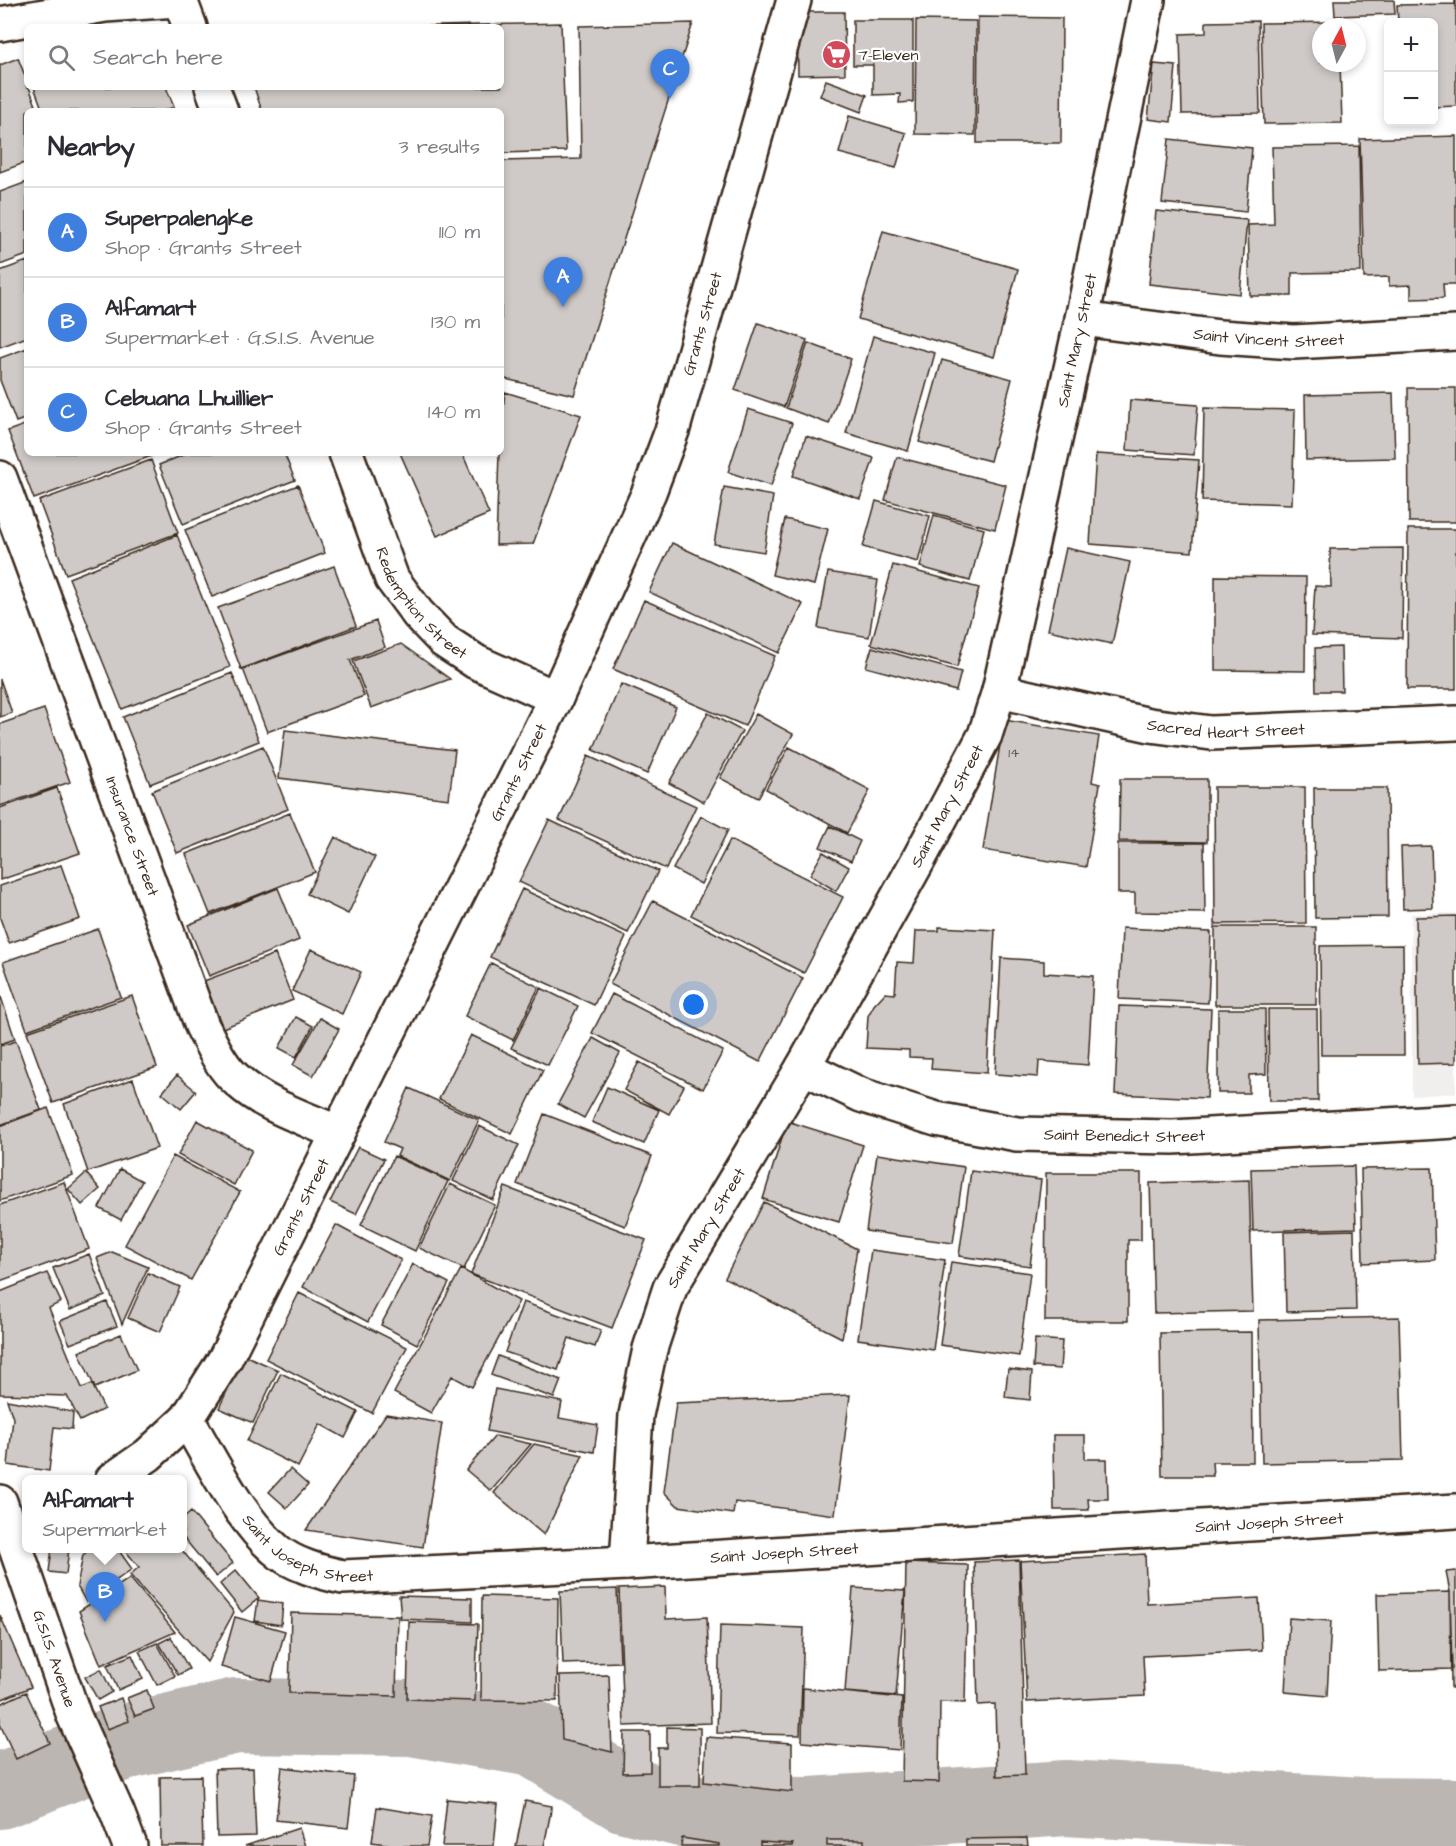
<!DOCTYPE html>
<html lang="en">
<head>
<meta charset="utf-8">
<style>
	:root { --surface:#fff; --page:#f2f2f3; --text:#2b2b33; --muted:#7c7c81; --line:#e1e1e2; --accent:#d1495b }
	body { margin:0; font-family:"Architects Daughter",sans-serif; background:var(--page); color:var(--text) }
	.controls { position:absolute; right:18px; top:18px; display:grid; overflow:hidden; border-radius:9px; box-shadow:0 3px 9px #0003 }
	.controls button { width:54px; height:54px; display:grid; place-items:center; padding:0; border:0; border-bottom:2px solid var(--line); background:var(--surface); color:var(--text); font:30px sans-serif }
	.compass { position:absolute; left:1312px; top:18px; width:54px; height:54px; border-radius:50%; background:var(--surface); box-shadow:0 3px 9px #0003; rotate:7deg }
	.you { position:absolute; left:694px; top:1005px; width:21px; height:21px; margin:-15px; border:4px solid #fff; border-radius:50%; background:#1a73e8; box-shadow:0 0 0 9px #1a73e833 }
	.badge { display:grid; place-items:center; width:39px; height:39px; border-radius:50%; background:var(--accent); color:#fff; font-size:20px; font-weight:700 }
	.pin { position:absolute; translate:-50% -50px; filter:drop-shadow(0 2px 3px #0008) }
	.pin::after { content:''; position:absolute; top:32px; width:21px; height:18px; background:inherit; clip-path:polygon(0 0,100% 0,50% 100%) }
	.popup { position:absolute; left:22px; top:1475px; width:165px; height:78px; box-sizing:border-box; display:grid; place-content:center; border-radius:9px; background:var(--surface); filter:drop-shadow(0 2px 4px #0005); font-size:20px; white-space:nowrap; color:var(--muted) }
	.popup b { font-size:22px; color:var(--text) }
	.popup::after { content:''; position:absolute; left:50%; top:100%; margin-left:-12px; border:12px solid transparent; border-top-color:var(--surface) }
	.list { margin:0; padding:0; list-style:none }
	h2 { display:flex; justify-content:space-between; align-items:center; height:78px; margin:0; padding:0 24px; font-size:26px }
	h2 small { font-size:20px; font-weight:400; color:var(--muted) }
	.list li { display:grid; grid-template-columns:39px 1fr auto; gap:18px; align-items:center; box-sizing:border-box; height:90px; padding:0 24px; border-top:2px solid var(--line) }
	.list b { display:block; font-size:22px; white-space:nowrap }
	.list p { margin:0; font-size:20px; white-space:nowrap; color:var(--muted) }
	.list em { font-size:20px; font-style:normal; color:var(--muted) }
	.icon { flex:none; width:33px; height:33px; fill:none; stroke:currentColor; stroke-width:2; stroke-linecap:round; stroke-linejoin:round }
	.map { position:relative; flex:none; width:1456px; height:1846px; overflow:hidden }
	.search { position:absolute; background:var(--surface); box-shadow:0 3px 9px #0003; left:24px; top:24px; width:480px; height:66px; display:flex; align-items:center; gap:15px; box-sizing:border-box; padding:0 21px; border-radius:9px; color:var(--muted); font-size:22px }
	.panel { position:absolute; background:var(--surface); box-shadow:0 3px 9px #0003; left:24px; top:108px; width:480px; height:348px; border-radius:9px }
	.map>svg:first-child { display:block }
</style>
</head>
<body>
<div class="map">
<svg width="1456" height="1846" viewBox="0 0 1456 1846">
	<rect width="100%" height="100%" fill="#fff"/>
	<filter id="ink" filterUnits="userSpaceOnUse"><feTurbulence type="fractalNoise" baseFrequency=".0167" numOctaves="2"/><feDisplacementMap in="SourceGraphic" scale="12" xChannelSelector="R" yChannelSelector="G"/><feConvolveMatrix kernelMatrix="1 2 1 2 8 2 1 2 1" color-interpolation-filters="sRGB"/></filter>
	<g filter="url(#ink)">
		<path fill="#f1efee" d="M1456 913V1093L1412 1096 1411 914Z"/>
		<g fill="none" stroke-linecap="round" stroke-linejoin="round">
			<path stroke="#bcb6b3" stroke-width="76" d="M0 1791 124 1742 236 1716 412 1718 534 1739 626 1795 701 1814 811 1815 1066 1798 1362 1815 1456 1816"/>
		</g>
		<path fill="#cfcac7" stroke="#3b2a1e" stroke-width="1.5" d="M1334 0H1394L1395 14 1335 16Z
			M1455 0H1456V106L1434 107V22H1398L1397 5 1455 4Z
			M797 12H844L845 74 798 75Z
			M978 17 1062 18 1061 143H977Z
			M853 20H913V102L899 103 900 94 873 95V65H853Z
			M916 20 976 21 975 135 915 134Z
			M1258 21 1260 113 1182 114 1180 34 1206 33V22Z
			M1340 22V27H1321V63H1340L1342 123 1264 124 1261 23Z
			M561 23 566 151 501 153V111H262L254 87H501V27H399Z
			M693 23 574 395 501 378V161L581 159 579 26Z
			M18 58 27 81V87H29L38 111H27V162L0 172V65Z
			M1154 64 1176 66 1171 122 1148 119Z
			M826 80 867 95 861 112 820 96Z
			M34 87H166L174 107 163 111H43Z
			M849 116 906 133 896 168 839 153Z
			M1456 136V284H1443L1444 298 1411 299V285L1389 286V277L1364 278 1360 139Z
			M1169 139 1252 148 1246 212 1162 203Z
			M1359 146 1361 272 1292 273V296H1250L1248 225 1274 224 1272 147Z
			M27 182V255L0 265V192Z
			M1156 211 1247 220 1240 294 1149 284Z
			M883 231 1018 269 994 357 858 319Z
			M27 261V337L0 347V271Z
			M758 323 807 340 784 407 735 390Z
			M873 336 935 353 908 451 846 433Z
			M808 343 851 359 829 424 786 408Z
			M27 348V418L16 422 0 380V358Z
			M942 360 1012 379 990 461 919 442Z
			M1408 388H1456V522H1409Z
			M505 392 581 415 533 544 496 545 499 453H501V427Z
			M1393 393 1395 458 1306 460 1305 395Z
			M1130 400 1198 405 1194 455 1127 450Z
			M1204 408 1295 410 1292 504 1202 501Z
			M748 409 792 423 771 486 728 472Z
			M27 424V453H153L154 455 34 499 8 431Z
			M806 436 874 458 860 499 793 476Z
			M188 453H284L295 480 183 524 159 465Z
			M400 453H462L489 514 437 536Z
			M1096 454 1199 460 1192 552 1090 544Z
			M897 457 1006 485 995 529 885 500Z
			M151 460 178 533 66 574 39 501Z
			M298 485 325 553 212 597 185 530Z
			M724 487 773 496 764 552 714 544Z
			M876 501 930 516 918 562 863 547Z
			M934 515 984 529 970 581 920 567Z
			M785 519 828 529 814 585 772 575Z
			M1408 529H1456V689H1407Z
			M177 535 230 667 122 709 69 578Z
			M672 543 803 604 779 653 649 592Z
			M1066 548 1130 562 1112 644 1048 630Z
			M1403 548 1402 638 1312 635 1315 586 1331 587 1330 549Z
			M893 565 979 588 957 667 871 644Z
			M334 566 356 626 241 669 218 608Z
			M828 572 878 580 869 637 818 628Z
			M1215 576 1306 577 1305 671 1215 670Z
			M644 600 775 656 745 726 613 669Z
			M376 621 385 647 350 660 364 696 267 732 243 669Z
			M401 644 450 679 371 708 353 661Z
			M872 647 961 672 956 691 866 667Z
			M1341 647 1342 691H1316L1315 648Z
			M232 673 259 741 150 784 123 717Z
			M0 679 12 713 0 717Z
			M621 684 676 707 647 774 593 750Z
			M44 709 70 782 0 806V724Z
			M708 713 742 731 704 802 669 783Z
			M756 714 793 734 758 798 720 778Z
			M1004 720 1099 736 1092 782 1100 784 1086 867 983 850Z
			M285 730 455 750 449 799 279 778Z
			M263 746 288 809 177 853 152 791Z
			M789 747 870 790 847 833 766 789Z
			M588 756 696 806 666 869 559 820Z
			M1120 779H1207V842L1119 841Z
			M1214 787H1305L1306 923 1215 924Z
			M57 788 80 853 0 880V808Z
			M1314 788H1387L1388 917 1315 918Z
			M290 813 315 872 210 914 186 854Z
			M701 816 728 830 701 884 673 869Z
			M549 820 658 871 628 933 519 882Z
			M830 826 860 841 851 861 820 847Z
			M335 837 375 857 348 914 307 894Z
			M730 840 843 897 804 973 691 915Z
			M1118 843H1204L1205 913 1135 912V893H1118Z
			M1431 846 1433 908 1403 909 1401 847Z
			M823 852 849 867 836 891 810 875Z
			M61 865 80 919 9 943 0 918V886Z
			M278 888 299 940 209 976 188 925Z
			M522 889 626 937 594 1005 490 957Z
			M653 901 803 978 760 1062 610 984Z
			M1456 916V1063L1418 1064 1416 917Z
			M939 927 995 930 987 1073 931 1069 932 1058 909 1057V1050L866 1048 868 1016 874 1005 885 993 895 994 897 962 914 963 916 931H939Z
			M1215 927H1316V1005H1215Z
			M1122 928 1211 932 1208 1003 1119 999Z
			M98 929 121 997 27 1030 3 962Z
			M1403 945 1404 1055H1321L1320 946Z
			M311 949 361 972 342 1014 292 991Z
			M275 954 293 1000 223 1028 204 981Z
			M1001 958 1044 961V973L1093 976 1088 1065 1039 1061 1038 1077 995 1074Z
			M491 963 539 987 513 1040 465 1016Z
			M541 988 578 1006 548 1065 511 1048Z
			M0 994 15 1039 0 1044Z
			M612 994 723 1051 703 1089 592 1033Z
			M132 996 157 1067 53 1103 27 1032Z
			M1119 1006 1211 1009 1207 1098 1115 1094Z
			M1218 1009H1265L1266 1074 1249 1075V1093H1218Z
			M1268 1009H1317L1318 1101H1269Z
			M296 1017 313 1026 296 1057 279 1048Z
			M320 1018 339 1029 313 1076 293 1065Z
			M471 1035 543 1070 512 1134 439 1099Z
			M593 1038 620 1053 584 1118 558 1104Z
			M16 1041 41 1110 0 1125V1046Z
			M639 1062 684 1086 669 1114 624 1090Z
			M177 1075 196 1091 181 1109 162 1093Z
			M133 1079 157 1148 88 1172 64 1104Z
			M607 1087 659 1110 644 1144 592 1122Z
			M409 1088 479 1120 450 1181 397 1156 400 1149 384 1142Z
			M48 1108 73 1175 0 1201V1126Z
			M544 1114 652 1156 625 1226 517 1184Z
			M197 1120 252 1150 234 1185 178 1155Z
			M787 1121 863 1145 839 1222 763 1199Z
			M479 1126 519 1145 493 1200 453 1181Z
			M358 1147 384 1159 356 1214 330 1202Z
			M877 1154 964 1167 953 1243 866 1231Z
			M173 1156 240 1192 191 1280 125 1245Z
			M394 1156 448 1181 415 1251 361 1225Z
			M1354 1166 1356 1228 1253 1231 1251 1169Z
			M1432 1168 1435 1260 1363 1263 1361 1169Z
			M120 1169 142 1181 121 1220 99 1208Z
			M971 1171 1041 1180 1030 1266 959 1256Z
			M86 1173 100 1189 82 1205 68 1189Z
			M1046 1173H1141V1240H1128V1321H1045Z
			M1249 1180 1253 1311 1154 1313 1150 1183Z
			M64 1182 89 1249 0 1281V1205Z
			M450 1184 495 1205 464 1269 419 1248Z
			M505 1187 646 1240 612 1328 471 1274Z
			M764 1202 857 1249 842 1338 725 1278Z
			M336 1225 401 1260 368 1322 303 1287Z
			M1354 1230 1356 1310 1286 1312 1284 1232Z
			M871 1250 945 1260 933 1350 858 1339Z
			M112 1252 148 1267 122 1324 97 1258Z
			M89 1254 105 1296 70 1310 53 1268Z
			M951 1262 1030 1273 1019 1356 940 1345Z
			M413 1264 449 1283 417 1344 381 1325Z
			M461 1269 519 1301 472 1387 452 1376 431 1413 394 1393Z
			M47 1273 61 1302 49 1308 82 1388 92 1384 104 1409 80 1421 67 1396 0 1394V1292Z
			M148 1273 180 1287 160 1332 128 1318Z
			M299 1293 407 1347 372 1413 266 1359Z
			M107 1302 117 1326 70 1344 60 1321Z
			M523 1302 601 1330 595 1347 569 1338 558 1370 505 1352Z
			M1399 1317 1403 1460 1262 1463 1259 1320Z
			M1252 1332 1253 1462H1212L1213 1476H1162L1160 1333Z
			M121 1334 137 1370 95 1388 79 1352Z
			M1035 1339 1062 1341 1060 1369 1033 1367Z
			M244 1355 278 1370 253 1423 219 1408Z
			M498 1356 561 1380 554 1398 491 1375Z
			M1008 1369 1032 1372 1030 1400 1005 1397Z
			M281 1373 358 1412 345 1438 320 1424 298 1467 247 1441Z
			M495 1389 562 1402 559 1418 598 1425 594 1452 487 1431Z
			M850 1395 835 1515 735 1502 733 1514 678 1506 664 1492 676 1403Z
			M7 1400 73 1412 72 1429 54 1427 49 1471 8 1465 13 1418Z
			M386 1414 442 1423 423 1547 306 1530Z
			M1053 1435H1085V1459H1107L1108 1499H1088L1089 1510H1054Z
			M495 1436 531 1444 491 1491 466 1470Z
			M534 1444 583 1455 544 1535 494 1493Z
			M290 1469 308 1485 287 1508 269 1492Z
			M191 1512 233 1563 216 1577 183 1537V1519Z
			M52 1548H69L66 1574 49 1572Z
			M91 1548H117L132 1569 86 1602 77 1586 83 1555Z
			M123 1548H180L234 1612 207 1662 130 1575 139 1567Z
			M1145 1554 1147 1604 1259 1598 1262 1650 1143 1656 1145 1696 1027 1702 1020 1561Z
			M1019 1560 1025 1775 997 1776 995 1704 978 1705 974 1562Z
			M906 1563 968 1565 965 1703 940 1702 939 1782 902 1781Z
			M236 1570 259 1598 242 1612 220 1584Z
			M1456 1571V1688H1451L1450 1592 1446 1572Z
			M130 1578 175 1632 101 1665 79 1611Z
			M665 1587 666 1619 707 1617 711 1723 624 1726 619 1589Z
			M853 1588 905 1591 896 1696 845 1692Z
			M617 1589 620 1662 563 1664 560 1591Z
			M1450 1592 1452 1669 1379 1671 1377 1594Z
			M399 1596 472 1598V1622L401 1619Z
			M482 1596 558 1598 557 1701 481 1700Z
			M258 1600 283 1604 281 1625 255 1621Z
			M291 1613 398 1616 396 1696 289 1693Z
			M0 1615 31 1687 0 1700Z
			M235 1617 285 1631 271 1681 221 1667Z
			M1289 1618 1331 1621 1327 1696 1285 1692Z
			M409 1622 478 1624 475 1701 407 1699Z
			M720 1625 804 1628 800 1735 717 1733Z
			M171 1637 189 1669 178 1675 159 1643Z
			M157 1643 175 1676 157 1685 139 1651Z
			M132 1655 143 1679 118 1690 107 1665Z
			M101 1669 112 1692 98 1700 85 1677Z
			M609 1675 612 1752 562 1740 560 1676Z
			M803 1688 902 1698 900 1750 802 1742Z
			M147 1690 154 1709 135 1716 127 1698Z
			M26 1692 50 1743 16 1759 0 1724V1704Z
			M121 1698 129 1721 107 1729 98 1707Z
			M667 1727 700 1728V1786H658V1748H667Z
			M624 1732H650V1772L623 1773Z
			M706 1737 792 1743V1792L704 1782Z
			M282 1767 354 1776 348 1828 276 1820Z
			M253 1768 256 1836 217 1837 215 1769Z
			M201 1776 203 1846H161L160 1777Z
			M447 1799 498 1804 494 1846H442Z
			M525 1801 552 1806 544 1846H516Z
			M377 1807 432 1816 427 1846H399L372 1842Z
			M299 1828 305 1846H245Z
			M682 1838 719 1844V1846H681Z
			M1027 1838 1028 1846H966V1839Z
			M827 1840H864V1846H827Z
			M760 1842 793 1844 792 1846H760Z"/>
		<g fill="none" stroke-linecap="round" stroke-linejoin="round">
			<defs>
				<g id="minor">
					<path d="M180 0 190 27"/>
					<path d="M0 24 105 5 177 0"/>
					<path d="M212 87 221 111"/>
					<path id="s1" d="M1082 319 1220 337 1294 342 1456 333"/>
					<path id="s2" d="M346 453 392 579 418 614 444 641 476 662 556 698"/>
					<path id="s3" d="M0 478 202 1026C212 1045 221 1067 238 1081 265 1106 305 1118 338 1133"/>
					<path id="s4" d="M999 691 1150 725 1211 733 1456 723"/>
					<path id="s5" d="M803 1067 861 1095 936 1119 1017 1134 1173 1137 1456 1121"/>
					<path id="s6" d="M187 1419C211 1460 239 1518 275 1549 291 1564 322 1573 343 1577L627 1563 1456 1511"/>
					<path id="s7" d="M112 1480 148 1455 187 1419 225 1359 556 698 649 492 673 428 794 0"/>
					<path id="s8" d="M0 1502 74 1716 117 1812 130 1846"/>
					<path id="s9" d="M627 1563 636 1415 650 1349 670 1288 803 1067 920 857 985 735 999 691 1082 319 1148 0"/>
				</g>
			</defs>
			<use href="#minor" stroke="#3b2a1e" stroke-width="38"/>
			<use href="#minor" stroke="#fff" stroke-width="33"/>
		</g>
	</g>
	<defs>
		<symbol id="supermarket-disc" viewBox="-11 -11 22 22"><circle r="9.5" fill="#d1495b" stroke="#fff"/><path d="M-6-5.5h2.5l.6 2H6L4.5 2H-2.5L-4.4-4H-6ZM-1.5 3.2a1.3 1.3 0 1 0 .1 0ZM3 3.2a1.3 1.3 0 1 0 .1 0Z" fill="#fff"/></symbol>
	</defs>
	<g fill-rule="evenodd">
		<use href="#supermarket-disc" x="820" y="38" width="33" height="33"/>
	</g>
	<g text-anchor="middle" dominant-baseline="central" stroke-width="4.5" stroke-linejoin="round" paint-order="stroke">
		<g font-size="14" fill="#605248">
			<text x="1014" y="753">14</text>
		</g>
		<g font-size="16" fill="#3b2a1e" stroke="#fff" text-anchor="start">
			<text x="858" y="55">7-Eleven</text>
		</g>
		<g font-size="16" fill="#3b2a1e" stroke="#fff">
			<text stroke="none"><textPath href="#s7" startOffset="1310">Grants Street</textPath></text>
			<text stroke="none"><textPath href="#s1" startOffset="188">Saint Vincent Street</textPath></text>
			<text stroke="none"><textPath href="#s9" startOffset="1322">Saint Mary Street</textPath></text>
			<text stroke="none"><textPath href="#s2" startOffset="171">Redemption Street</textPath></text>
			<text stroke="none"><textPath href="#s4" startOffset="231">Sacred Heart Street</textPath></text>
			<text stroke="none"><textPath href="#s7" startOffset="824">Grants Street</textPath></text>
			<text stroke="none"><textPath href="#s9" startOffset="836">Saint Mary Street</textPath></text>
			<text stroke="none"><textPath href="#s3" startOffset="382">Insurance Street</textPath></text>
			<text stroke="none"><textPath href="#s5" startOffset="333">Saint Benedict Street</textPath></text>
			<text stroke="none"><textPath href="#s7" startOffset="338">Grants Street</textPath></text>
			<text stroke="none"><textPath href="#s9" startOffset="350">Saint Mary Street</textPath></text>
			<text stroke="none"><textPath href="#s6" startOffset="1160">Saint Joseph Street</textPath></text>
			<text stroke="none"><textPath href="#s6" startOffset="188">Saint Joseph Street</textPath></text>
			<text stroke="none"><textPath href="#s6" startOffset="674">Saint Joseph Street</textPath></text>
			<text stroke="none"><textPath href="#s8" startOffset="166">G.S.I.S. Avenue</textPath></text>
		</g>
	</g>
</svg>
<div class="controls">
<button>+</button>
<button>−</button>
</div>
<svg class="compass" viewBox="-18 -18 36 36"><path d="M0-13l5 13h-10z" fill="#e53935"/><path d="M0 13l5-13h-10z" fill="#7c7c81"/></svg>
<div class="you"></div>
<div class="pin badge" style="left:563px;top:307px;background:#3f7fe0">A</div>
<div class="pin badge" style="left:105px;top:1622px;background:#3f7fe0">B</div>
<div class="popup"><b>Alfamart</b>Supermarket</div>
<div class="pin badge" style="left:670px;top:99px;background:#3f7fe0">C</div>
<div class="search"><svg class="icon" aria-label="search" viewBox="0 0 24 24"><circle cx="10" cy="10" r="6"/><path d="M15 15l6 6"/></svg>Search here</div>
<section class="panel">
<h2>Nearby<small>3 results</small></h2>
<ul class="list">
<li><span class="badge" style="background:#3f7fe0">A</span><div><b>Superpalengke</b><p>Shop · Grants Street</p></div><em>110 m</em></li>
<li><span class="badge" style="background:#3f7fe0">B</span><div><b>Alfamart</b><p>Supermarket · G.S.I.S. Avenue</p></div><em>130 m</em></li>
<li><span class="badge" style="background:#3f7fe0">C</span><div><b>Cebuana Lhuillier</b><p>Shop · Grants Street</p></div><em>140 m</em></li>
</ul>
</section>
</div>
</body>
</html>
